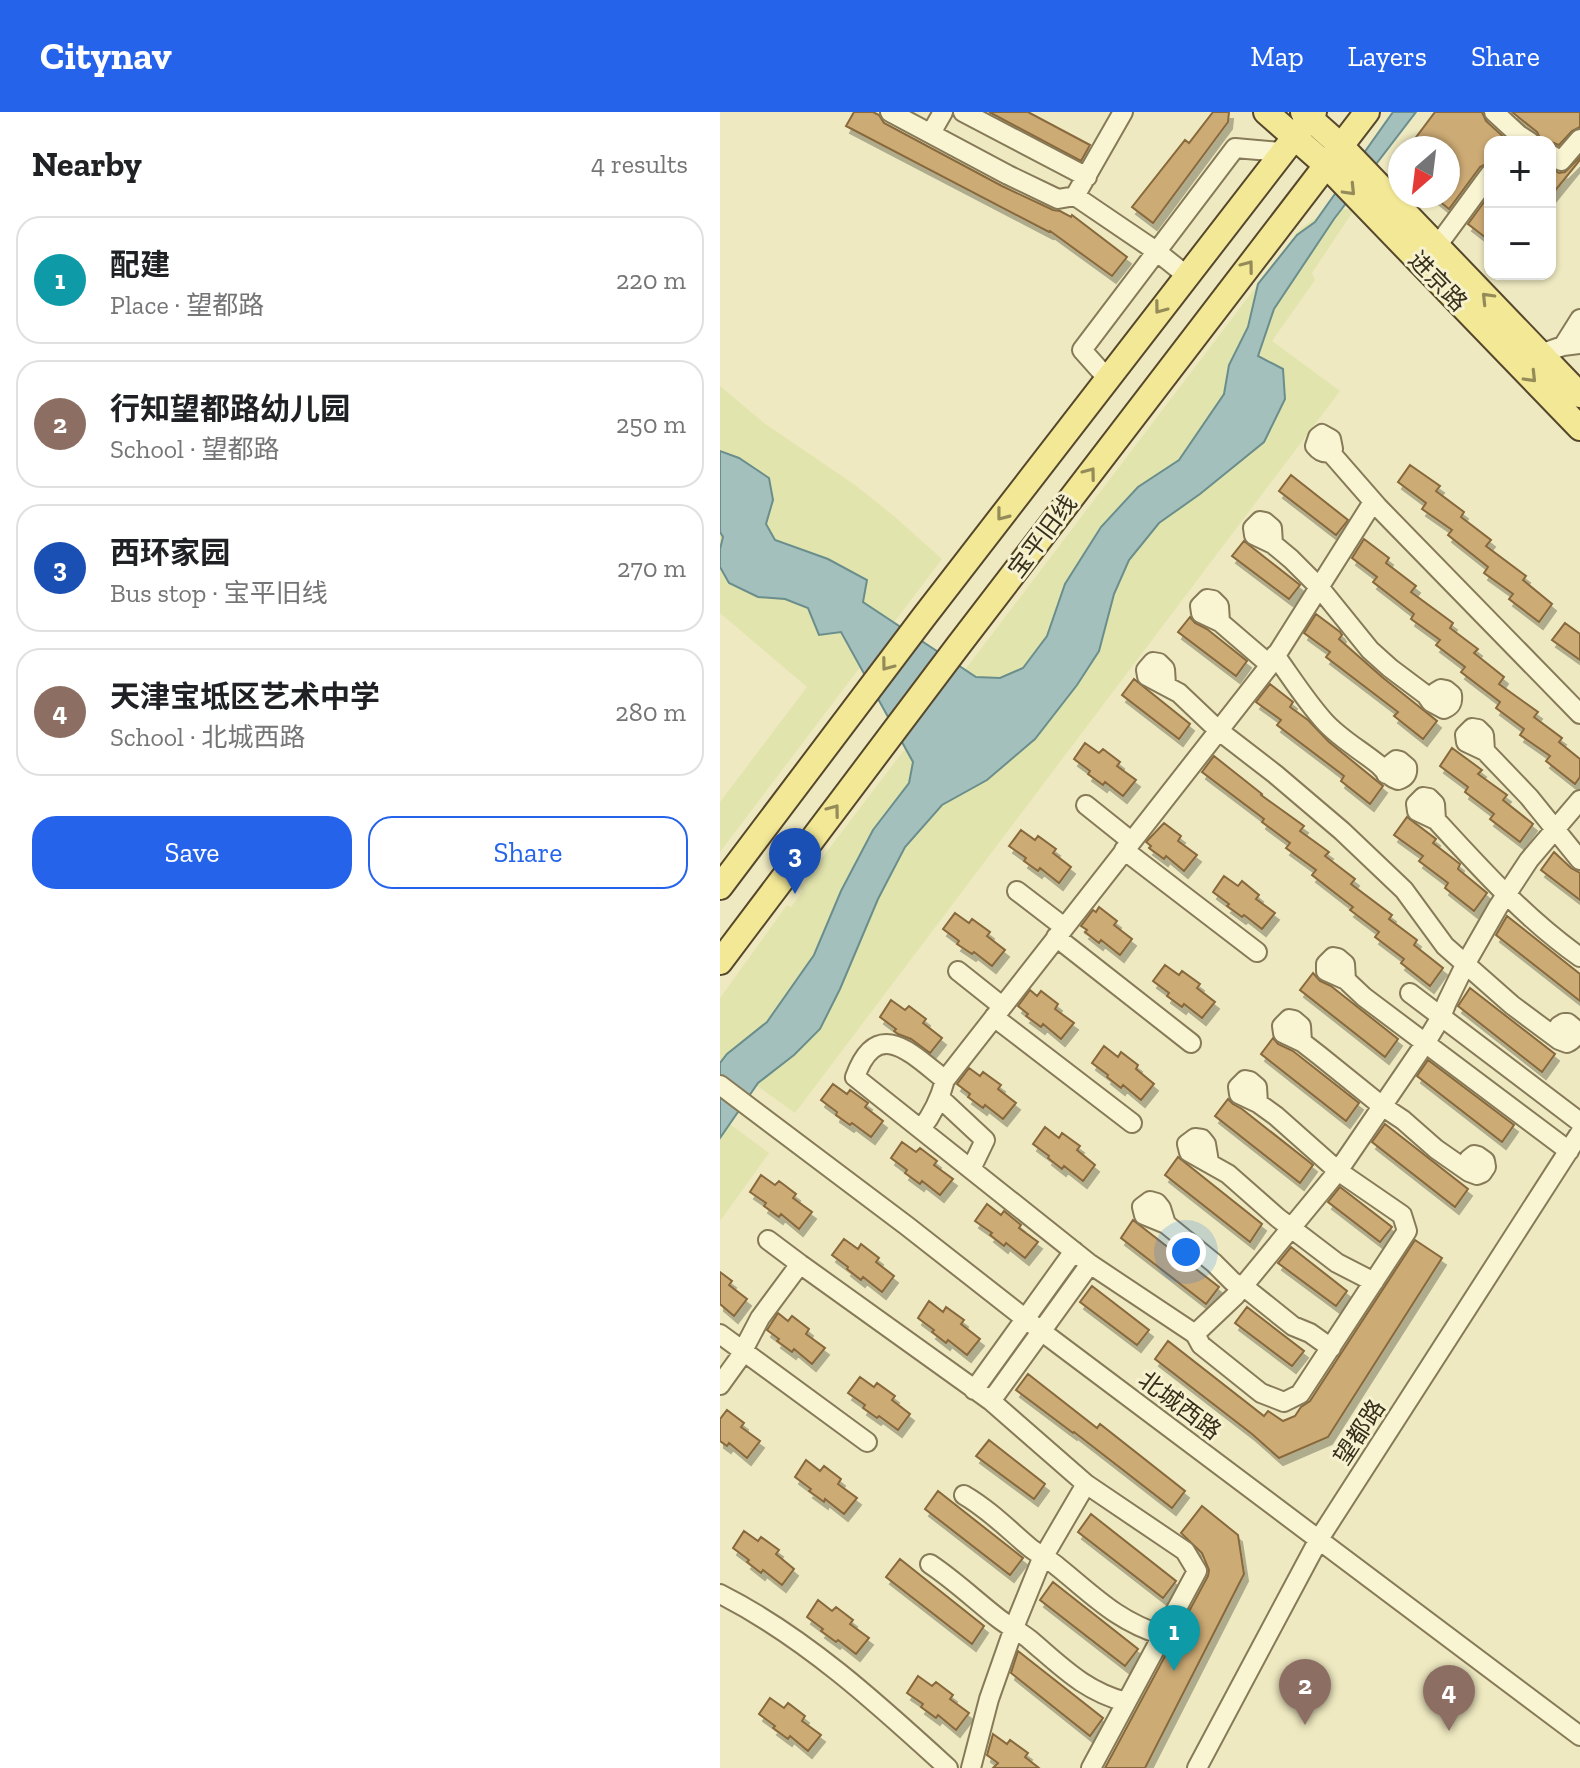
<!DOCTYPE html>
<html lang="en">
<head>
<meta charset="utf-8">
<style>
	:root { --surface:#fff; --page:#f2f2f2; --text:#202124; --muted:#757577; --line:#e0e0e0; --accent:#2563eb }
	body { margin:0; font-family:"Zilla Slab","Noto Sans SC",serif; background:var(--page); color:var(--text) }
	.controls { position:absolute; right:24px; top:24px; display:grid; overflow:hidden; border-radius:16px; box-shadow:0 2px 6px #0004 }
	.controls button { width:72px; height:72px; display:grid; place-items:center; padding:0; border:0; border-bottom:2px solid var(--line); background:var(--surface); color:var(--text); font:40px sans-serif }
	.compass { position:absolute; left:668px; top:24px; width:72px; height:72px; border-radius:50%; background:var(--surface); box-shadow:0 2px 6px #0004; rotate:208deg }
	.you { position:absolute; left:466px; top:1140px; width:28px; height:28px; margin:-20px; border:6px solid #fff; border-radius:50%; background:#1a73e8; box-shadow:0 0 0 12px #1a73e833 }
	.badge { display:grid; place-items:center; width:52px; height:52px; border-radius:50%; background:var(--accent); color:#fff; font-size:26px; font-weight:700 }
	.pin { position:absolute; translate:-50% -66px; filter:drop-shadow(0 2px 4px #0008) }
	.pin::after { content:''; position:absolute; top:42px; width:28px; height:24px; background:inherit; clip-path:polygon(0 0,100% 0,50% 100%) }
	.list { margin:0; padding:0; list-style:none }
	h2 { display:flex; justify-content:space-between; align-items:center; height:104px; margin:0; padding:0 32px; font-size:34px }
	h2 small { font-size:26px; font-weight:400; color:var(--muted) }
	.list li { display:grid; grid-template-columns:52px 1fr auto; gap:24px; align-items:center; box-sizing:border-box; height:128px; margin:0 16px 16px; padding:0 16px; border:2px solid var(--line); border-radius:24px }
	.list b { display:block; font-size:30px; white-space:nowrap }
	.list p { margin:0; font-size:26px; white-space:nowrap; color:var(--muted) }
	.list em { font-size:26px; font-style:normal; color:var(--muted) }
	.actions { display:flex; gap:16px; padding:24px 32px }
	.actions a { flex:1; padding:18px 0; border:2px solid var(--accent); border-radius:24px; text-align:center; font-size:28px; color:var(--accent) }
	.actions .main { background:var(--accent); color:#fff }
	.map { position:relative; flex:none; width:860px; height:1656px; overflow:hidden }
	header { display:flex; align-items:center; gap:48px; box-sizing:border-box; height:112px; padding:0 40px; background:var(--accent); color:#fff }
	header strong { font-size:38px }
	nav { display:flex; gap:44px; margin-inline-start:auto; font-size:28px }
	main { display:flex }
	aside { flex:1; background:var(--surface) }
	.map>svg:first-child { display:block }
</style>
</head>
<body>
<header>
<strong>Citynav</strong>
<nav><a>Map</a><a>Layers</a><a>Share</a></nav>
</header>
<main>
<aside>
<h2>Nearby<small>4 results</small></h2>
<ul class="list">
<li><span class="badge" style="background:#0f9aa8">1</span><div><b>配建</b><p>Place · 望都路</p></div><em>220 m</em></li>
<li><span class="badge" style="background:#8d6e63">2</span><div><b>行知望都路幼儿园</b><p>School · 望都路</p></div><em>250 m</em></li>
<li><span class="badge" style="background:#1a4fb4">3</span><div><b>西环家园</b><p>Bus stop · 宝平旧线</p></div><em>270 m</em></li>
<li><span class="badge" style="background:#8d6e63">4</span><div><b>天津宝坻区艺术中学</b><p>School · 北城西路</p></div><em>280 m</em></li>
</ul>
<div class="actions"><a class="main">Save</a><a>Share</a></div>
</aside>
<div class="map">
<svg width="860" height="1656" viewBox="0 0 860 1656">
	<defs>
		<filter id="shadow"><feDropShadow dx="4" dy="7" stdDeviation="0" flood-color="#0004"/></filter>
	</defs>
	<rect width="100%" height="100%" fill="#eee9c0"/>
	<path fill="#e2e4ad" d="M610 96 634 98 592 161 595 168 552 229 620 279 75 1001 0 947V886L67 793 71 795 83 779 80 775 580 117Z
		M0 274 44 311 135 373 175 405 222 447 0 740V690L87 575 0 501Z
		M0 1005 49 1041 0 1109Z"/>
	<path fill="#a3c0bd" stroke="#6a8e8c" stroke-width="2" d="M673 0H696L614 107 554 197 538 244 563 257 565 287 544 330 480 382 439 411 409 448 394 482 379 539 357 573 315 627 267 668 222 693 185 735 158 787 120 877 100 917 74 943 38 971 0 1026V951L7 942 47 910 94 843 121 779 153 718 189 671 193 650 121 520 99 523 88 496 65 487 38 485 9 471 0 455V437L3 425 0 420V339L19 346 49 366 53 388 46 412 55 428 108 447 147 468 143 490 256 565 280 566 303 556 327 524 345 472 381 415 418 375 459 348 504 282 509 253 528 215 538 172 577 123 595 110Z"/>
	<path fill="#cdab75" stroke="#87693d" stroke-width="2" filter="url(#shadow)" d="M134 0H153L159 3 164 11 282 74 333 98 340 99 351 105 352 103 407 145 392 164 330 119 329 120 126 14Z
		M269 0H308L370 33 361 49Z
		M493 0H509L508 10 433 111 412 95 465 28 469 31Z
		M715 0H762L766 9 789 30H770V50L760 55 729 97 713 84H728V36H688Z
		M792 0H860V15L852 19 839 33 831 30H822L817 20Z
		M860 45V48L830 85V56L839 61 845 60Z
		M770 82V129L748 112Z
		M690 353 720 374 716 379 744 400 741 405 771 428 766 434 806 464 803 468 832 492 819 510 789 487 793 482 764 461 768 455 728 423 732 418 702 397 706 391 678 370Z
		M571 363 628 408 616 423 559 379Z
		M644 427 669 446 666 451 696 474 691 480 733 511 730 516 758 537 754 541 784 565 779 572 818 600 814 605 842 626 839 630 860 647V665L855 672 826 649 830 644 800 623 804 617 776 596 780 590 741 560 745 555 716 533 720 528 691 507 694 502 653 470 657 465 632 446Z
		M524 429 580 473 569 487 512 444Z
		M596 502 620 520 622 523 619 527 662 565 717 609 703 627 674 604 678 600 606 545 610 540 584 521Z
		M470 505 475 511 487 517 527 549 516 564 458 520Z
		M845 511 860 522V548L832 528Z
		M414 567 470 612 459 627 402 583Z
		M550 572 573 590 570 595 588 608 609 630 663 674 650 692 621 669 624 664 557 613 561 608 536 590Z
		M365 631 379 641 383 637 400 650 397 654 416 668 403 684 385 670 383 673 368 662 370 659 354 647Z
		M732 636 762 658 758 662 787 683 783 688 813 712 800 730 770 707 774 702 745 680 748 675 720 654Z
		M494 644 542 682 541 683 584 714 580 719 609 740 605 744 635 767 631 772 672 803 669 807 697 828 694 833 723 856 710 874 681 851 684 847 655 825 659 820 630 798 633 795 592 763 596 758 566 736 570 731 542 710 544 707 482 660Z
		M687 705 716 727 713 731 740 752 738 757 767 781 754 799 725 776 728 771 699 749 703 744 674 723Z
		M444 711 461 724 458 729 477 743 464 759 446 744 444 747 429 736 431 734 426 730Z
		M301 718 315 728 318 724 336 737 333 741 351 755 339 771 320 756 318 759 304 749 306 746 289 734Z
		M834 740 851 756 860 761V788L821 758Z
		M504 764 518 774 522 769 539 783 536 787 555 801 542 817 524 803 522 805 507 794 509 792 493 780Z
		M379 795 397 809 394 813 412 827 400 843 381 828 379 831 365 820 367 818 361 814 373 798 376 800Z
		M235 801 249 811 252 807 270 820 267 824 285 838 272 854 254 840 252 842 237 832 239 829 223 817Z
		M787 804 860 862V889L776 823Z
		M445 853 459 863 462 859 480 872 477 876 495 890 482 906 464 892 462 895 447 884 449 881 433 869Z
		M593 861 600 869 611 874 678 927 665 945 580 878Z
		M750 876 835 942 822 960 738 894Z
		M310 878 317 884 321 879 338 892 335 897 354 911 341 927 323 912 321 915 306 904 308 902 298 894Z
		M171 888 185 898 189 894 206 907 203 911 222 926 210 941 191 927 178 922 174 919 176 917 160 905Z
		M553 926 558 932 573 939 639 991 626 1009 541 942Z
		M384 934 398 945 401 940 418 953 416 957 434 972 421 988 403 973 401 976 387 965 388 963 372 951Z
		M708 948 794 1013 782 1030 697 964Z
		M249 956 260 964 263 960 281 973 278 977 296 991 283 1007 265 993 263 996 248 985 250 982 237 972Z
		M113 972 127 982 130 978 148 991 145 995 163 1009 151 1025 132 1011 130 1013 116 1003 117 1000 101 988Z
		M508 987 513 992 522 997 593 1053 580 1071 495 1004Z
		M665 1012 748 1077 735 1095 652 1030Z
		M325 1015 339 1026 342 1021 360 1034 357 1038 375 1053 363 1069 344 1054 342 1057 328 1046 329 1044 313 1032Z
		M182 1030 196 1040 200 1036 217 1049 214 1053 233 1067 220 1083 202 1069 200 1072 185 1061 187 1058 171 1046Z
		M458 1045 542 1112 530 1130 445 1063Z
		M41 1063 55 1073 59 1069 76 1082 73 1086 92 1100 79 1117 61 1102 59 1105 44 1094 46 1091 30 1080Z
		M620 1075 672 1115 660 1130 608 1090Z
		M267 1092 281 1103 284 1099 301 1113 299 1116 318 1130 305 1146 286 1131 284 1134 270 1123 272 1121 255 1109Z
		M413 1108 499 1175 486 1192 401 1126Z
		M124 1127 138 1137 141 1132 159 1146 156 1150 174 1164 162 1180 143 1165 141 1168 127 1157 128 1155 112 1143Z
		M695 1128 722 1146 608 1325 559 1346 532 1322 435 1247 448 1229 544 1304 548 1299 563 1309 575 1304 581 1295 590 1289Z
		M571 1135 627 1179 616 1194 558 1151Z
		M0 1160 12 1169 9 1173 27 1187 14 1204 0 1192Z
		M372 1174 429 1218 417 1233 360 1190Z
		M209 1189 223 1200 226 1195 244 1208 241 1212 260 1227 247 1243 228 1228 226 1231 212 1220 214 1218 198 1206Z
		M527 1195 584 1239 572 1254 515 1211Z
		M58 1201 68 1209 72 1204 89 1217 86 1222 105 1236 92 1252 74 1237 72 1240 57 1229 59 1227 47 1218Z
		M308 1262 377 1316 380 1312 465 1379 452 1396 354 1320 353 1321 296 1278Z
		M140 1265 154 1275 157 1271 175 1284 172 1288 190 1302 178 1318 159 1304 157 1306 143 1296 145 1293 128 1281Z
		M7 1298 24 1311 21 1315 40 1329 27 1346 9 1331 7 1334 0 1329V1307Z
		M269 1328 325 1372 314 1387 256 1344Z
		M86 1348 100 1359 104 1354 121 1367 118 1372 137 1386 124 1402 105 1387 104 1390 89 1379 91 1377 75 1365Z
		M218 1379 303 1446 290 1463 205 1397Z
		M482 1394 518 1423 524 1462 425 1656H385L488 1464 489 1458 482 1441 461 1421Z
		M371 1402 456 1469 443 1486 358 1420Z
		M24 1419 38 1429 41 1425 59 1438 56 1442 74 1457 62 1473 43 1458 41 1461 27 1450 29 1448 13 1436Z
		M180 1447 264 1514 252 1532 166 1465Z
		M333 1470 418 1537 405 1554 320 1488Z
		M98 1488 112 1499 116 1495 133 1508 130 1512 149 1526 136 1542 118 1528 116 1530 101 1519 103 1517 87 1505Z
		M298 1539 383 1606 370 1624 291 1561Z
		M198 1564 212 1574 216 1570 233 1583 230 1587 249 1601 236 1618 218 1603 216 1606 201 1595 203 1592 187 1581Z
		M50 1586 64 1596 68 1591 85 1604 82 1609 101 1623 88 1639 70 1624 68 1627 53 1616 55 1614 39 1602Z
		M273 1622 287 1632 290 1628 308 1641 305 1645 319 1656H273L278 1651 267 1643Z"/>
	<g fill="none" stroke-linecap="round" stroke-linejoin="round">
		<defs>
			<path id="minor" d="M170 0 288 63 338 87 355 84 403 0
				M243 0 367 65
				M774 0 799 23 810 30
				M211 21 223 0
				M830 42 841 49 860 27
				M355 84 436 139 466 163
				M717 134 770 62
				M843 234 860 207
				M820 242 843 234 860 232
				M387 266 362 238 515 36 561 40
				M610 340 613 337 611 327 602 322 598 325 595 334C599 339 603 342 610 340L658 395 860 602
				M553 432 552 416 545 410 540 409 533 416 534 423 553 432 571 447 599 475 650 538 670 556 706 583 711 590 724 597C731 594 733 591 732 583L726 578 721 577 716 580 711 590
				M500 510 499 494 493 488 487 487 480 494 481 501 500 510 550 553
				M555 543C571 565 586 589 604 609 620 627 641 638 659 653 666 660 669 665 678 668 685 666 688 662 687 655L680 649 676 648 671 652 666 662
				M446 573 445 557 439 551 433 550 426 558 427 564 459 581 498 618 555 662 622 719 684 778 725 834 792 893 839 928 847 931C854 928 856 924 855 917L848 911H844L839 914 834 924
				M765 639 764 623 758 617 752 616 745 623 746 630 765 639 809 685 860 748
				M366 693 411 729
				M716 708 715 692 709 686 703 685 696 692 697 699 716 708C760 756 807 808 860 845
				M404 738 537 840
				M297 779 344 815
				M336 825 471 931
				M238 859 282 894
				M626 868 625 852 618 846 613 845 606 852V859L626 868 644 885 849 1039
				M690 881 860 1010
				M274 905 412 1011
				M582 930 581 914 574 908 569 907 562 914 563 921 582 930 600 944 662 994 683 1008 716 1037 749 1060 757 1063 762 1061 766 1055 765 1049 758 1044 754 1043 749 1047 744 1056
				M225 968 550 553 653 390
				M0 973 187 1114 321 1219 860 1624
				M220 986 265 1028 251 1057
				M201 1017C213 1002 220 987 225 968 191 941 157 904 135 965L370 1152 475 1222 515 1184 618 1059 706 930 721 905 727 890 746 851 778 795 809 748 860 688
				M489 1050 486 1032 482 1027 475 1026 467 1032 469 1040 508 1062 558 1106 617 1151 654 1170
				M446 1112 441 1096 437 1091 430 1089 422 1095 424 1103 446 1112 494 1151 513 1170 528 1178 573 1214 590 1221 611 1236
				M48 1128 80 1152
				M0 1222 147 1330
				M475 1222 481 1233 541 1281 564 1290 580 1282 687 1119 682 1103 618 1059 556 1004 538 991 519 982 518 975 525 968 530 969 537 975 538 991
				M0 1273 18 1248 40 1206 80 1152 271 1289 366 1372 465 1439 477 1459 371 1656
				M254 1278 354 1139
				M271 1289 370 1152
				M244 1383C268 1397 287 1416 308 1434 317 1442 329 1447 338 1455 374 1484 397 1509 442 1523
				M210 1452C234 1468 255 1488 278 1506 288 1514 299 1519 309 1527 341 1554 364 1579 406 1590
				M0 1482C85 1525 158 1592 228 1656
				M251 1656 269 1587 295 1513 321 1449 366 1372
				M477 1656 599 1427 860 1021"/>
			<path id="major" d="M546 0 606 53 860 316
				M583 0 621 34 860 283
				M0 775 203 506 594 0
				M0 850 238 534 647 0"/>
		</defs>
		<use href="#minor" stroke="#877a58" stroke-width="22"/>
		<use href="#major" stroke="#55472c" stroke-width="28"/>
		<use href="#minor" stroke="#f9f5d3" stroke-width="18"/>
		<use href="#major" stroke="#f3e896" stroke-width="24"/>
	</g>
	<defs><path id="oneway-chevron" d="M-2-3.5L2.5 0L-2 3.5" fill="none" stroke-width="1.6" stroke-linecap="round" stroke-linejoin="round" transform="scale(2)"/></defs>
	<g stroke="#958b59">
		<use href="#oneway-chevron" transform="translate(630 78) rotate(46)"/>
		<use href="#oneway-chevron" transform="translate(528 154) rotate(-53)"/>
		<use href="#oneway-chevron" transform="translate(767 186) rotate(-134)"/>
		<use href="#oneway-chevron" transform="translate(440 196) rotate(127)"/>
		<use href="#oneway-chevron" transform="translate(811 265) rotate(46)"/>
		<use href="#oneway-chevron" transform="translate(370 361) rotate(-53)"/>
		<use href="#oneway-chevron" transform="translate(282 403) rotate(128)"/>
		<use href="#oneway-chevron" transform="translate(167 553) rotate(127)"/>
		<use href="#oneway-chevron" transform="translate(114 698) rotate(-53)"/>
	</g>
	<g text-anchor="middle" dominant-baseline="central" stroke-width="6" stroke-linejoin="round" paint-order="stroke">
		<g font-size="24" fill="#372e1c" stroke="#f6f2cf">
			<text transform="translate(718 169) rotate(46)">进京路</text>
			<text transform="translate(322 424) rotate(-53)">宝平旧线</text>
			<text transform="translate(460 1293) rotate(37)">北城西路</text>
			<text transform="translate(639 1320) rotate(-57)">望都路</text>
		</g>
	</g>
</svg>
<div class="controls">
<button>+</button>
<button>−</button>
</div>
<svg class="compass" viewBox="-18 -18 36 36"><path d="M0-13l5 13h-10z" fill="#e53935"/><path d="M0 13l5-13h-10z" fill="#757577"/></svg>
<div class="you"></div>
<div class="pin badge" style="left:454px;top:1559px;background:#0f9aa8">1</div>
<div class="pin badge" style="left:585px;top:1613px;background:#8d6e63">2</div>
<div class="pin badge" style="left:75px;top:782px;background:#1a4fb4">3</div>
<div class="pin badge" style="left:729px;top:1619px;background:#8d6e63">4</div>
</div>
</main>
</body>
</html>
